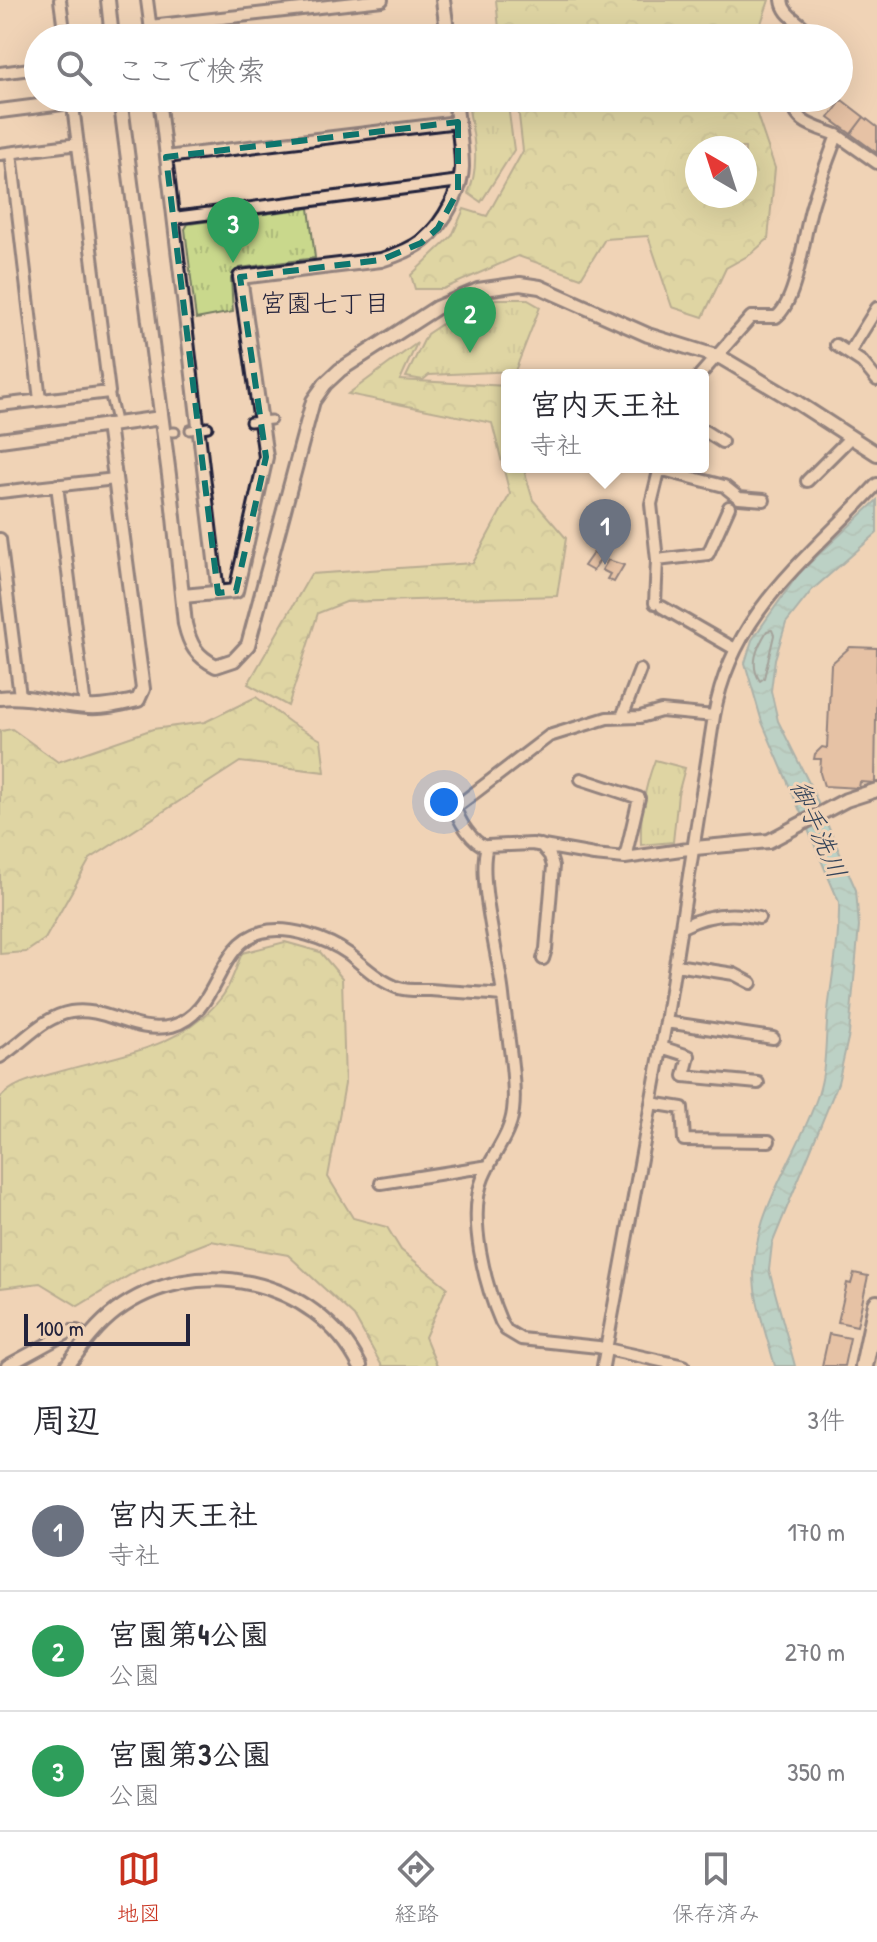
<!DOCTYPE html>
<html lang="ja">
<head>
<meta charset="utf-8">
<style>
	:root { --surface:#fff; --page:#f2f2f3; --text:#2b2b33; --muted:#7c7c81; --line:#e1e1e2; --accent:#c8321e }
	body { margin:0; font-family:"Patrick Hand","Klee One",sans-serif; background:var(--page); color:var(--text) }
	.compass { position:absolute; left:685px; top:136px; width:72px; height:72px; border-radius:50%; background:var(--surface); box-shadow:0 8px 32px #0002; rotate:321deg }
	.scale { position:absolute; left:24px; bottom:20px; width:166px; box-sizing:border-box; padding-left:8px; border:4px solid #22223b; border-top:0; font-size:22px; line-height:28px; white-space:nowrap; color:#22223b; -webkit-text-stroke:6px #f0d3b7; paint-order:stroke }
	.you { position:absolute; left:444px; top:802px; width:28px; height:28px; margin:-20px; border:6px solid #fff; border-radius:50%; background:#1a73e8; box-shadow:0 0 0 12px #1a73e833 }
	.badge { display:grid; place-items:center; width:52px; height:52px; border-radius:50%; background:var(--accent); color:#fff; font-size:26px; font-weight:700 }
	.pin { position:absolute; translate:-50% -66px; filter:drop-shadow(0 2px 4px #0008) }
	.pin::after { content:''; position:absolute; top:42px; width:28px; height:24px; background:inherit; clip-path:polygon(0 0,100% 0,50% 100%) }
	.popup { position:absolute; left:501px; top:369px; width:208px; height:104px; box-sizing:border-box; display:grid; place-content:center; border-radius:8px; background:var(--surface); filter:drop-shadow(0 2px 6px #0005); font-size:26px; white-space:nowrap; color:var(--muted) }
	.popup b { font-size:30px; color:var(--text) }
	.popup::after { content:''; position:absolute; left:50%; top:100%; margin-left:-16px; border:16px solid transparent; border-top-color:var(--surface) }
	.list { margin:0; padding:0; list-style:none }
	h2 { display:flex; justify-content:space-between; align-items:center; height:104px; margin:0; padding:0 32px; font-size:34px }
	h2 small { font-size:26px; font-weight:400; color:var(--muted) }
	.list li { display:grid; grid-template-columns:52px 1fr auto; gap:24px; align-items:center; box-sizing:border-box; height:120px; padding:0 32px; border-top:2px solid var(--line) }
	.list b { display:block; font-size:30px; white-space:nowrap }
	.list p { margin:0; font-size:26px; white-space:nowrap; color:var(--muted) }
	.list em { font-size:26px; font-style:normal; color:var(--muted) }
	.icon { flex:none; width:44px; height:44px; fill:none; stroke:currentColor; stroke-width:2; stroke-linecap:round; stroke-linejoin:round }
	.map { position:relative; flex:none; width:877px; height:1366px; overflow:hidden }
	.search { position:absolute; background:var(--surface); box-shadow:0 8px 32px #0002; left:24px; right:24px; top:24px; height:88px; display:flex; align-items:center; gap:20px; box-sizing:border-box; padding:0 28px; border-radius:44px; color:var(--muted); font-size:30px }
	.sheet { height:464px; background:var(--surface) }
	nav { display:flex; justify-content:space-around; align-items:center; box-sizing:border-box; height:112px; border-top:2px solid var(--line); background:var(--surface); font-size:22px; color:var(--muted) }
	nav a { display:grid; justify-items:center; gap:4px }
	nav .on { color:var(--accent) }
	.map>svg:first-child { display:block }
</style>
</head>
<body>
<div class="map">
<svg width="877" height="1366" viewBox="0 0 877 1366">
	<defs>
		<pattern id="forest-crowns" width="20" height="18" patternUnits="userSpaceOnUse" patternTransform="scale(2)"><rect width="20" height="18" fill="#c9d88c"/><path d="M2 6a3 3 0 1 1 6 0M12 15a3 3 0 1 1 6 0" fill="none" stroke="#acb97a"/></pattern>
		<pattern id="park-tufts" width="24" height="20" patternUnits="userSpaceOnUse" patternTransform="scale(2)"><rect width="24" height="20" fill="#c9d88c"/><path d="M3 7l-1-3M5 7V3M7 7l1-3M15 17l-1-3M17 17v-4M19 17l1-3" fill="none" stroke="#acb97a"/></pattern>
		<pattern id="water-waves" width="16" height="10" patternUnits="userSpaceOnUse" patternTransform="scale(2)"><rect width="16" height="10" fill="#7dced7"/><path d="M0 5q4-4 8 0t8 0" fill="none" stroke="#6cb1b9"/></pattern>
	</defs>
	<rect width="100%" height="100%" fill="#f0d3b7"/>
	<filter id="ink" filterUnits="userSpaceOnUse"><feTurbulence type="fractalNoise" baseFrequency=".0125" numOctaves="2"/><feDisplacementMap in="SourceGraphic" scale="16" xChannelSelector="R" yChannelSelector="G"/><feConvolveMatrix kernelMatrix="1 2 1 2 8 2 1 2 1" color-interpolation-filters="sRGB"/></filter>
	<g filter="url(#ink)">
		<path fill="url(#forest-crowns)" stroke="#767d64" stroke-width="2" fill-rule="evenodd" d="M496 0H769L756 38H500Z
			M517 98H755L757 115 775 168 768 239 751 254 726 268 703 317 672 307 648 236 605 239 581 278 518 256 443 289H415L411 275 452 236 464 209 487 216 523 151ZM745 148V196H697V148Z
			M417 343 400 380 507 386V467H523L533 500 566 538 557 596 346 602 318 613 288 706 248 684 311 574 473 563 510 494 492 423 348 394Z
			M256 697 291 723 321 740 325 772 240 762 90 859 45 939 26 952 0 954V731L12 729 58 762 153 729 205 722Z
			M285 942 320 952 342 978 345 1084 328 1177 353 1218 387 1227 401 1250 447 1287 425 1337 437 1366H382L354 1316 288 1255 211 1241 140 1269 78 1306 40 1283 0 1288V1098C15 1082 34 1079 55 1073 114 1055 180 1051 221 998 231 986 236 967 242 953Z"/>
		<path fill="url(#park-tufts)" stroke="#767d64" stroke-width="2" d="M467 98H507L514 150 481 202 468 193C482 164 472 129 467 98Z
			M309 208 315 258 240 268 231 278 233 312 196 319 185 229 188 224Z
			M496 299H526L540 307 515 371 429 375 423 380 406 377 427 334 475 302Z
			M655 760 685 768 678 794 673 842 641 845C640 814 644 789 655 760Z"/>
		<path fill="url(#water-waves)" stroke="#598999" stroke-width="2" d="M877 500V533L812 590 786 623 775 659 771 691 778 721 810 785 856 890 859 926 849 1034 838 1083 772 1244 769 1270 795 1366H775C768 1341 759 1315 755 1289 746 1219 797 1159 818 1095 827 1067 825 1039 828 1011 832 974 840 939 839 902L762 722 745 663 752 640 799 573Z"/>
		<g fill="none" stroke-linecap="round" stroke-linejoin="round">
			<path stroke="#466779" stroke-width="2" d="M772 630 774 635 764 678 760 681C749 665 757 647 767 631Z"/>
		</g>
		<path fill="#daad90" stroke="#22223b" stroke-width="2" d="M842 100 864 117 851 134 829 118Z
			M864 117 877 127V153L851 134Z
			M593 553 601 558 593 571 584 566Z
			M608 560 624 565 614 582 607 579 610 574 602 570Z
			M850 647 877 648 875 783 860 782 859 788 824 786 820 773 821 759H814L815 754 822 747 827 748 831 664Z
			M854 1273 868 1276 857 1326 838 1322 847 1283 851 1284Z
			M829 1334 850 1338 844 1366H822Z"/>
		<g fill="none" stroke-linecap="round" stroke-linejoin="round">
			<defs>
				<path id="pedestrian" d="M109 392 115 417
					M250 422 271 420
					M190 430 208 427
					M172 432H175"/>
				<path id="minor" d="M60 0 65 38
					M147 0 152 38
					M782 0C784 19 805 21 811 38
					M150 26 382 0
					M0 73 38 68
					M159 98 218 593
					M793 98C792 124 817 127 837 135
					M11 153 40 400
					M0 154 78 144
					M166 157 458 122
					M174 218 460 181
					M836 345 862 362 877 380
					M849 353 877 308
					M700 375 751 317H776C798 301 804 231 812 206 819 182 829 158 837 135L877 163
					M0 405 109 392 72 98
					M703 430 722 442
					M659 469 724 486 739 498 764 500
					M807 481 851 437
					M57 485 85 707
					M0 492 115 479
					M0 539 20 696
					M657 560 708 554 729 507
					M655 603 657 560 651 504 660 467
					M662 607 735 649
					M622 717 640 670
					M581 779 639 798 625 858
					M541 845 550 856 553 866 546 949 543 959
					M486 847C473 843 457 820 456 807L549 736 607 718 640 717 661 711 714 716
					M682 927C707 914 732 911 759 918
					M676 965 734 974 751 983
					M503 995C506 1027 517 1081 513 1111 510 1136 492 1155 483 1178 467 1217 485 1285 501 1322L506 1330 521 1339 598 1347 684 1366
					M666 1022 773 1038
					M661 1047 689 1056 684 1076 758 1083
					M0 1057C23 1043 42 1017 71 1012 106 1006 134 1035 172 1026 220 1013 215 944 262 932 288 925 328 939 349 954 364 966 380 982 399 988 408 991 420 990 430 990 454 992 478 993 503 995 499 957 477 878 487 846L532 844 594 855 625 858 695 848
					M651 1103 682 1108 684 1140 769 1141
					M381 1183 489 1166
					M7 1366 71 1331H77L89 1338
					M603 1366 666 1022 714 716C732 611 809 558 877 484"/>
				<path id="tertiary" d="M108 0 112 38
					M443 0 448 38
					M120 98 172 498 185 624C190 645 196 656 216 666L234 660 248 645 313 401 325 384 340 370 436 308 478 290 520 284 540 287 648 335 722 358 798 403 877 454
					M0 111 102 98
					M0 440 161 418
					M183 596 236 591 266 457 240 277 381 260C417 249 434 238 452 203 457 192 462 180 462 167 462 144 457 121 455 98
					M0 698C30 694 58 706 88 707 105 708 121 704 138 700L143 689 108 425
					M695 848 769 841 846 800 877 790
					M67 1366C82 1346 96 1326 116 1311 195 1252 316 1278 360 1366"/>
				<path id="primary" d="M864 1366 877 1304"/>
			</defs>
			<use href="#pedestrian" stroke="#22223b" stroke-width="13"/>
			<use href="#minor" stroke="#22223b" stroke-width="16"/>
			<use href="#tertiary" stroke="#22223b" stroke-width="18"/>
			<use href="#primary" stroke="#22223b" stroke-width="22"/>
			<use href="#pedestrian" stroke="#f0d3b7" stroke-width="7"/>
			<use href="#minor" stroke="#f0d3b7" stroke-width="10"/>
			<use href="#tertiary" stroke="#f0d3b7" stroke-width="12"/>
			<use href="#primary" stroke="#f0d3b7" stroke-width="16"/>
		</g>
	</g>
	<path d="M0 0H877V1366H0ZM458 122V191L438 228 421 243 381 260 240 277 266 457 236 591 218 593 166 157Z" fill="#f0d3b7" fill-opacity=".55" fill-rule="evenodd"/>
	<path fill="none" stroke="#0f766e" stroke-width="6" stroke-dasharray="16 10" stroke-linejoin="round" d="M458 122V191L438 228 421 243 381 260 240 277 266 457 236 591 218 593 166 157Z"/>
	<g text-anchor="middle" dominant-baseline="central" stroke-width="6" stroke-linejoin="round" paint-order="stroke">
		<g font-size="26" fill="#22223b" stroke="#f0d3b7">
			<text x="325" y="302">宮園七丁目</text>
		</g>
		<g font-size="26" font-style="italic" fill="#34445a" stroke="#f0d3b7">
			<text transform="translate(819 829) rotate(67)">御手洗川</text>
		</g>
	</g>
</svg>
<svg class="compass" viewBox="-18 -18 36 36"><path d="M0-13l5 13h-10z" fill="#e53935"/><path d="M0 13l5-13h-10z" fill="#7c7c81"/></svg>
<div class="scale">100 m</div>
<div class="you"></div>
<div class="pin badge" style="left:605px;top:565px;background:#6b7280">1</div>
<div class="popup"><b>宮内天王社</b>寺社</div>
<div class="pin badge" style="left:470px;top:353px;background:#2e9e5b">2</div>
<div class="pin badge" style="left:233px;top:263px;background:#2e9e5b">3</div>
<div class="search"><svg class="icon" aria-label="search" viewBox="0 0 24 24"><circle cx="10" cy="10" r="6"/><path d="M15 15l6 6"/></svg>ここで検索</div>
</div>
<section class="sheet">
<h2>周辺<small>3件</small></h2>
<ul class="list">
<li><span class="badge" style="background:#6b7280">1</span><div><b>宮内天王社</b><p>寺社</p></div><em>170 m</em></li>
<li><span class="badge" style="background:#2e9e5b">2</span><div><b>宮園第4公園</b><p>公園</p></div><em>270 m</em></li>
<li><span class="badge" style="background:#2e9e5b">3</span><div><b>宮園第3公園</b><p>公園</p></div><em>350 m</em></li>
</ul>
</section>
<nav>
<a class="on"><svg class="icon" aria-label="map" viewBox="0 0 24 24"><path d="M3 6l6-2 6 2 6-2v14l-6 2-6-2-6 2zM9 4v14M15 6v14"/></svg>地図</a>
<a><svg class="icon" aria-label="directions" viewBox="0 0 24 24"><path d="M12 3l9 9-9 9-9-9zM9 14v-3h6M13 9l2 2-2 2"/></svg>経路</a>
<a><svg class="icon" aria-label="saved" viewBox="0 0 24 24"><path d="M7 4h10v16l-5-4-5 4z"/></svg>保存済み</a>
</nav>
</body>
</html>
